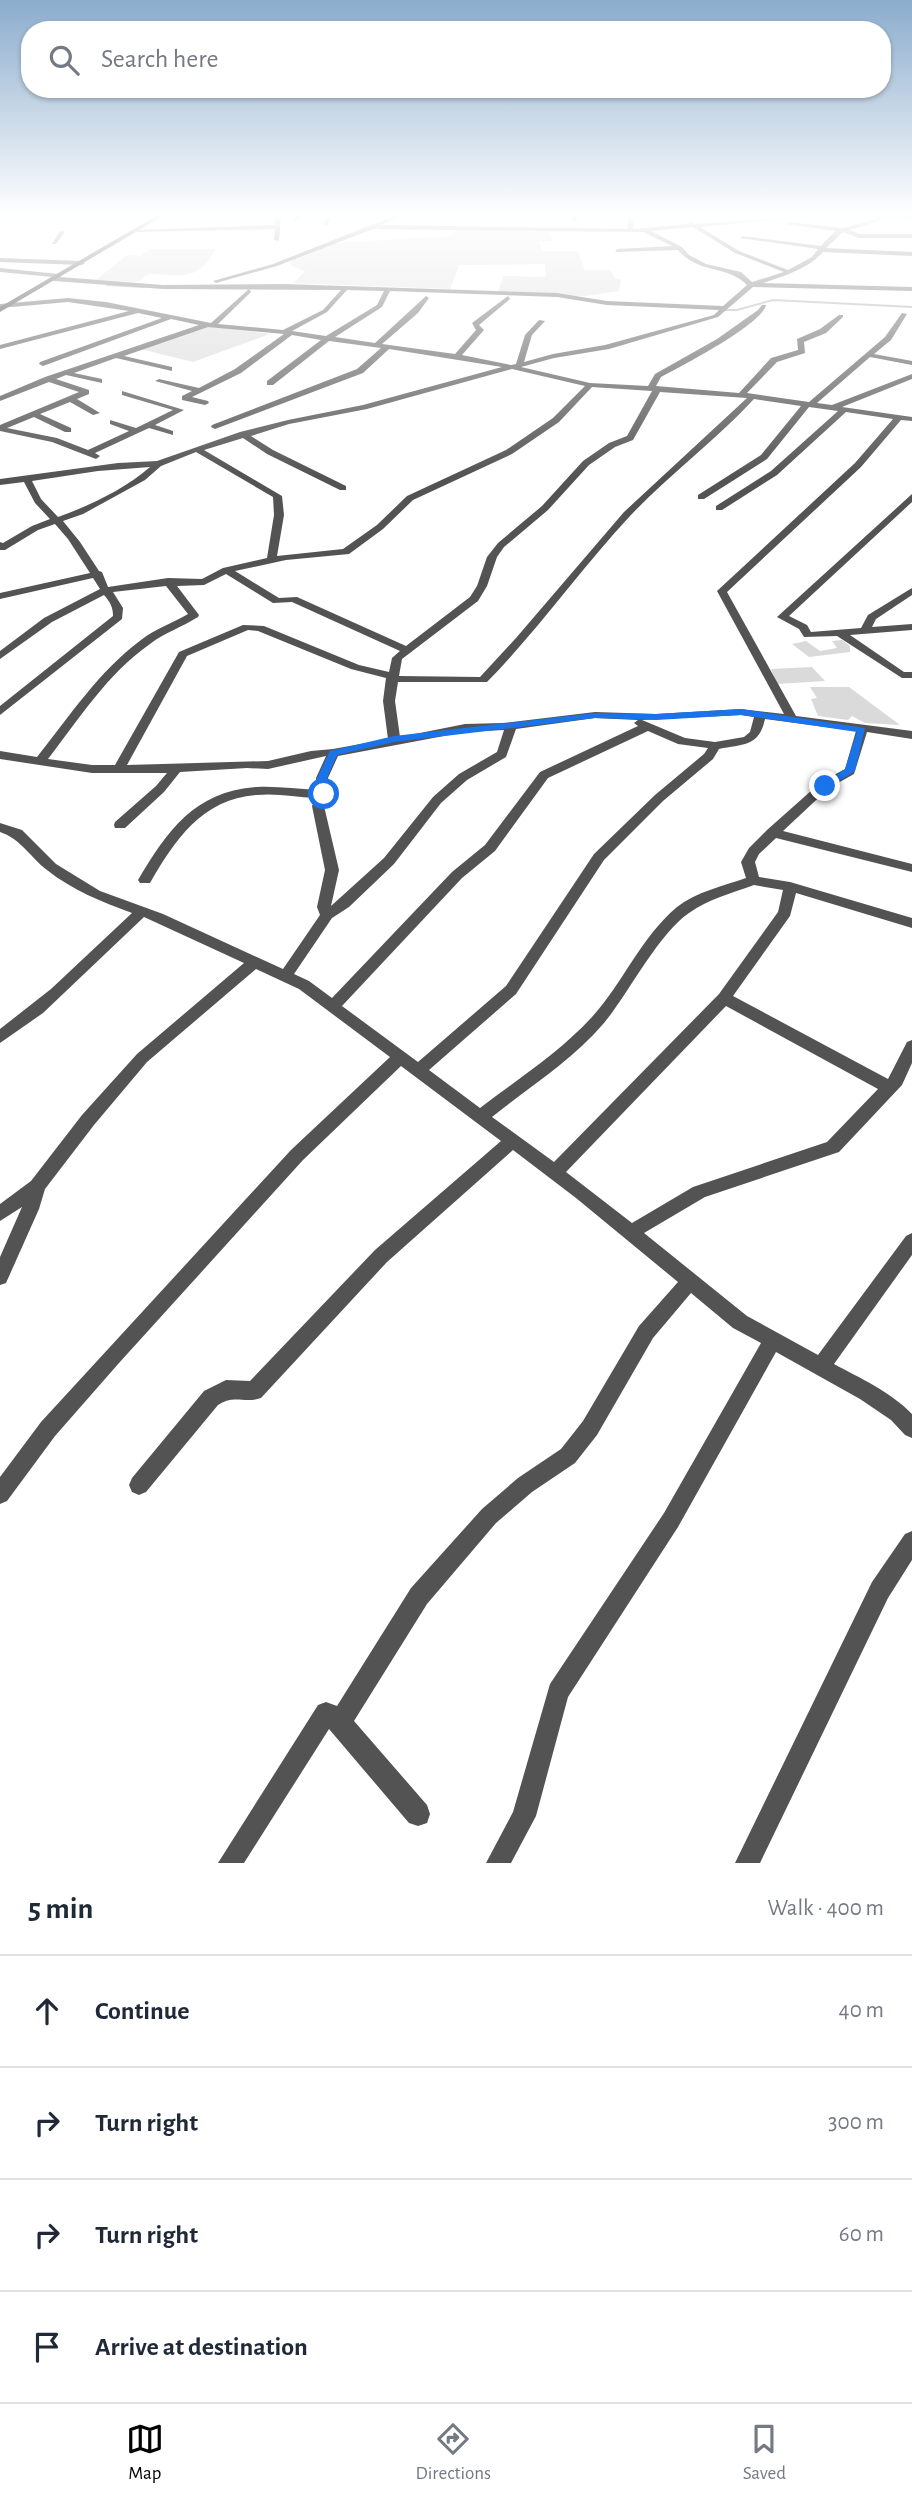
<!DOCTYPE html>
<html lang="en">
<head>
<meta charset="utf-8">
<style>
	:root { --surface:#fff; --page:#f6f6f7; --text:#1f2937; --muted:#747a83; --line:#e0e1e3; --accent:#000 }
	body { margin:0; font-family:"Alegreya Sans",sans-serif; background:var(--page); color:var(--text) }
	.stop { position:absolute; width:21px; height:21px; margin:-16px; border:5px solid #1a73e8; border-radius:50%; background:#fff }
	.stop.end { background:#1a73e8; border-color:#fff; box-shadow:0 2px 7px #0008 }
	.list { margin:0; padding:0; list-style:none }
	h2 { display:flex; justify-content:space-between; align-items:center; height:91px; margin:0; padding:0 28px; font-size:30px }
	h2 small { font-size:23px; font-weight:400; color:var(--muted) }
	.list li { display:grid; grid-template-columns:46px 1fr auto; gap:21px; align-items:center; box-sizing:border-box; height:112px; padding:0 28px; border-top:2px solid var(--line) }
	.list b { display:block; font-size:26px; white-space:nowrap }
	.list em { font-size:23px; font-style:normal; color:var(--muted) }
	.icon { flex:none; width:38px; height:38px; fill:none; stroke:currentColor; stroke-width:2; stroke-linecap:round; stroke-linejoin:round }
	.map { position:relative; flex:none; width:912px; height:1863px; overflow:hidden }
	.search { position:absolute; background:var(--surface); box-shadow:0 2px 5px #0004; left:21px; right:21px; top:21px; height:77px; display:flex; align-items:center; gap:18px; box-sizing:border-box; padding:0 24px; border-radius:28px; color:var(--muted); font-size:26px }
	.sheet { height:539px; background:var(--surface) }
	nav { display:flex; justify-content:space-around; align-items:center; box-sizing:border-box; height:98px; border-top:2px solid var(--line); background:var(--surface); font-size:19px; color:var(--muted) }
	nav a { display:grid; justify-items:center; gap:4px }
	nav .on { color:var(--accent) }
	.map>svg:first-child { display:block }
</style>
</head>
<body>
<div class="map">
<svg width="912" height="1863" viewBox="0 0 912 1863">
	<rect width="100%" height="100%" fill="#fff"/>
	<path fill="#dadada" d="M456 229 548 231 554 241H539L542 251H578L585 270H610L616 279H621L619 291 585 296 498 292 503 276 546 277 545 264 459 265 450 289 294 283 305 271 290 265 291 261 336 243 452 236Z
		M151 249H215C199 283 180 274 147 274L139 282 96 280 127 255 141 256Z
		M207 326 270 334 193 362 140 349Z
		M842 640 850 646V652L809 657 792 644 806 641 820 651 837 648 832 641Z
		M812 667 825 681 777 684 771 669Z
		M810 687H849L900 725 865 723 852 716 848 720 818 716 811 699 817 698Z"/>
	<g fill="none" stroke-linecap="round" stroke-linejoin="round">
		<path stroke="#a1a1a1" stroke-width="2" d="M107 285 144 287
			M722 310H737L773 300 912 307"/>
		<path fill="#535353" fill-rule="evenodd" d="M270 216 281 218 279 241 274 240 275 229 137 232 134 230 275 225V219Z
			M296 216H302L296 222 293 220Z
			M327 216H333L327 225H323Z
			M394 216H403L381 225 627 229 629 216H635L633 229 688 224 690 221 695 224 809 216 700 227 739 251 788 270 812 257 818 249 740 238 743 236 821 246 835 231 786 224 789 222 843 228 875 219V216H912V219L881 218 880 221 849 230 860 234H912V238H859L843 232 826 248 912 252V256L823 252C808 269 784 276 763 283L912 287V291L753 287 718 317 609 349 554 358 521 367 590 383 648 386 655 374 717 339 758 310 762 305H766C762 324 682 366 661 377L656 386 739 393 771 358 798 350 797 339 820 329 839 315H843V317L826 333 804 342 805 353 777 362 747 393 809 402 885 337 902 313 907 314 891 340 874 354 912 361V365L870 357 817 403 832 405 912 374V379L842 407 912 417V421L901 420 861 467 727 592 796 716 912 731V739L867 732 854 774 829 788 783 831 912 864V872L776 838 759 854 755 862 759 877 790 882 912 918V928L796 893 790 916 733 996 888 1079 907 1042 912 1040V1063L902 1085 839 1152 705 1197 644 1233 747 1316 818 1355 906 1236 912 1233V1255L834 1364C860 1378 891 1392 912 1414V1438L905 1435 891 1420 860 1399 776 1352 678 1527 568 1697 536 1816 511 1863H486L513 1812 550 1684 664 1513 761 1343 733 1328 691 1293 653 1338 597 1435 575 1463 532 1492 496 1523 427 1604 354 1721 427 1805 430 1814 427 1823 418 1826 409 1823 329 1729 244 1863H218L318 1705 326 1702 337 1706 411 1588 482 1509 518 1478 561 1449 583 1421 639 1326 678 1282 576 1198 513 1150 387 1262 261 1398C244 1404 235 1394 218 1405L146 1492 139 1495 132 1492 129 1485 132 1478 204 1391 226 1380 250 1381 375 1250 501 1141 401 1066 303 1160 119 1363 55 1436 7 1501 0 1504V1477L41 1422 291 1150 390 1057 299 989 256 969 147 1062 94 1125 45 1189 39 1209 6 1283 0 1285V1257L22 1207 0 1221V1204L31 1181 82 1115 137 1054 244 963 144 917 43 1013 0 1043V1029L51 989 132 913C102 902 72 890 47 870 30 857 21 839 0 832V823L22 830 56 864 100 891 163 914 283 969 320 915 317 907 325 870 312 806 316 798C296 797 276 793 257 795 202 799 175 840 150 883H140L138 880C167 831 195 791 257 787 277 786 297 789 317 790L316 778 326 756 268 769 247 768 180 772 164 792 125 828H115L114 825 115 822 156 786 167 773H92L0 759V751L37 757C69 717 99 671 141 640 155 629 173 623 188 614L166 586 113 592 123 608 122 619 0 715V706L113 616C113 607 110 602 104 595L52 622 0 659V651L44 618 100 589 93 578 0 599V593L90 573 68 539 55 524 38 530 5 550H0V542L3 543 32 526 50 519 35 503 24 482 0 485V479L118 463 157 461 240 432 288 420 363 405 502 367 389 349 363 373 215 429 211 427 212 425 357 369 381 348 329 341 273 385H267V381L321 340 292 335 241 373 192 397 208 401 209 403 205 405 182 400V396L192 391 155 381 159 379 199 388 235 369 284 334 208 327 124 356 172 367V371L116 358 74 373 102 379V383L66 375 56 379 89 390V394L77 399 100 413 93 415 70 402 40 414 71 428V432H65L34 417 7 428 57 438 88 450 129 431 110 424V420L136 428 173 410 122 395V391L184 410 155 425 173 431V435L149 428 95 453 100 456 96 459 52 442 0 431V425L79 392 49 382 0 401V396L45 377 199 325 171 319 43 366 39 364 40 362 162 318 138 313 0 349V345L129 311 68 302 0 308V304L68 298 106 302 211 323 249 289 251 292 218 324 283 330 323 310 341 290 163 289 54 281 51 279 53 277 0 272V268L58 274 61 276 60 277 163 285 285 284 557 293 607 301 723 306 747 285C726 264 700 275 678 250L615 252 617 249 672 246 643 232 373 229 277 266 216 283 213 281 273 264ZM693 227 735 253 784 272 752 282 741 272 706 264 689 255 682 247 651 231ZM347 290 384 291 377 305 326 336 292 331 327 312ZM390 291 557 297 607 305 719 310 714 315 605 345 553 354 524 362 532 335 545 321 539 320 525 335 516 364 511 365 462 355 484 330 479 325 510 299 508 296 472 323 476 330 455 354 382 344 418 313 429 298 426 296 375 343 335 337 382 307ZM512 369 585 386 553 418 506 450 407 496 377 525 343 549 277 556 284 515 282 496 204 450 243 438 267 454 340 490H346V486L273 450 251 436 289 424 367 409ZM592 387 652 391 627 436 609 443 583 461 542 506 498 543 487 557 477 586 470 597 406 646 297 597 279 598 235 571 286 560 349 554 383 529 413 500 512 454 559 422ZM660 392 747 398 624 512 516 638 480 677 399 676 402 659 478 601 487 586 497 557 504 547 548 510 589 465 615 447 633 440ZM754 399 801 406 761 455 698 495V499H704L767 459 809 407 838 411 771 471 716 506V510H722L777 475 846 412 893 419 855 463 717 591 784 714 741 709 656 714 595 712 503 723 465 724 400 737 395 701 398 682H487C538 630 580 570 630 516 669 475 715 441 754 399ZM196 452 273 497 274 515 267 558 223 568 202 579 168 578 108 587 102 572 99 571 80 542 63 521 83 514 145 480 161 466ZM150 467C125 489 89 506 58 517L41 499 32 481 98 471ZM226 574 273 603 292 602 400 651 392 658 389 672 359 665 264 626 243 625 179 652 115 765H92L48 759C79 719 108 673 150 644 164 633 182 627 198 617L199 615 177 586 204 585ZM248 630 258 631 351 669 386 678 383 701 388 739 333 749 311 751 268 761 127 765 187 656ZM741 715 754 717 750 732 744 737 715 742 685 738 642 720ZM595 718 638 720 634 723 638 726 540 772 485 845 452 872 332 998 309 981 294 974 332 918 349 907 394 864 441 803 467 780 506 757 516 729ZM765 719 856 731 845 769 821 782 767 830 749 848 741 862 746 878C723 886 696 892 677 907 641 937 623 983 592 1017 560 1052 518 1079 480 1108L429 1070 516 994 604 860 663 801 713 759 719 749C744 744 759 747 765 719ZM504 730 497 752 459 774 433 797 384 858 331 906 339 870 324 806 330 794 328 778 338 756 465 732ZM648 731 678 744 708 748 704 754 655 795 594 854 506 986 418 1062 342 1006 462 878 495 851 548 778ZM754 885 783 890 778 912 719 994 554 1162 492 1117C529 1087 573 1060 604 1023 629 993 658 934 689 913 709 899 732 893 754 885ZM726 1006 878 1089 827 1142 693 1187 632 1223 566 1172Z
			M572 216H578L576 221H572Z
			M60 231 65 232 56 244H52Z
			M0 258 82 261 85 263 82 265 0 262Z
			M912 494V502L789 616 807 625 811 632 861 628 868 615 912 588V595L876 619 872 627 912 624V630L850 635 904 672H912V678H902L837 636 804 637 799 629 777 617Z
			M912 1531V1560L888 1598 760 1863H735L872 1582 905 1534Z"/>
		<path fill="#202020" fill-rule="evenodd" d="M156 216H163L0 312V307Z"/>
	</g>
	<linearGradient id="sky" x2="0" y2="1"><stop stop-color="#8baccc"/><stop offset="0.45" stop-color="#fff"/><stop offset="1" stop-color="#fff" stop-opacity="0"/></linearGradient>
	<rect width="912" height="477" fill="url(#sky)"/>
	<path fill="#1a73e8" d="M741 709 865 728 855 771 828 788 820 786 845 769 857 732 741 715 656 720 595 718 394 742 337 755 327 778 329 794 324 797 319 794 317 778 330 751 394 736 595 713 656 714Z"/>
</svg>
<div class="stop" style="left:324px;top:794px"></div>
<div class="stop end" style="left:825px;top:786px"></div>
<div class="search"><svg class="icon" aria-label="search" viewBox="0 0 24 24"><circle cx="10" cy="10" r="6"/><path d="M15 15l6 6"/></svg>Search here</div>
</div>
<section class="sheet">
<h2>5 min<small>Walk · 400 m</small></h2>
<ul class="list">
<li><svg class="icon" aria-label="ahead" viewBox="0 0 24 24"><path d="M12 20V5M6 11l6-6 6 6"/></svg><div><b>Continue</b></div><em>40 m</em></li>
<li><svg class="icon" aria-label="right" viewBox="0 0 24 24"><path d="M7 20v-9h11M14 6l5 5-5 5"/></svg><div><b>Turn right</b></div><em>300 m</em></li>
<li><svg class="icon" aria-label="right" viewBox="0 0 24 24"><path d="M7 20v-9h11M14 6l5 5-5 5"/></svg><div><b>Turn right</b></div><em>60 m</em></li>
<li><svg class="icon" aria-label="arrive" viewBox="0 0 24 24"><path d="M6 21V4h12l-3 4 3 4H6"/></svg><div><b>Arrive at destination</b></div></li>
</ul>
</section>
<nav>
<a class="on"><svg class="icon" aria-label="map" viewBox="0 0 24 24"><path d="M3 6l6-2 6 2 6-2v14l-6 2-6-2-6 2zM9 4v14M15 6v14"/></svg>Map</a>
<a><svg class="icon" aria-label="directions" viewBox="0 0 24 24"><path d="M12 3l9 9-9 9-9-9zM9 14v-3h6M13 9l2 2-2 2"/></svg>Directions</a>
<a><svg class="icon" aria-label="saved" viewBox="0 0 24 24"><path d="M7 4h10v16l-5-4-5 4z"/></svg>Saved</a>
</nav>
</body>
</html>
